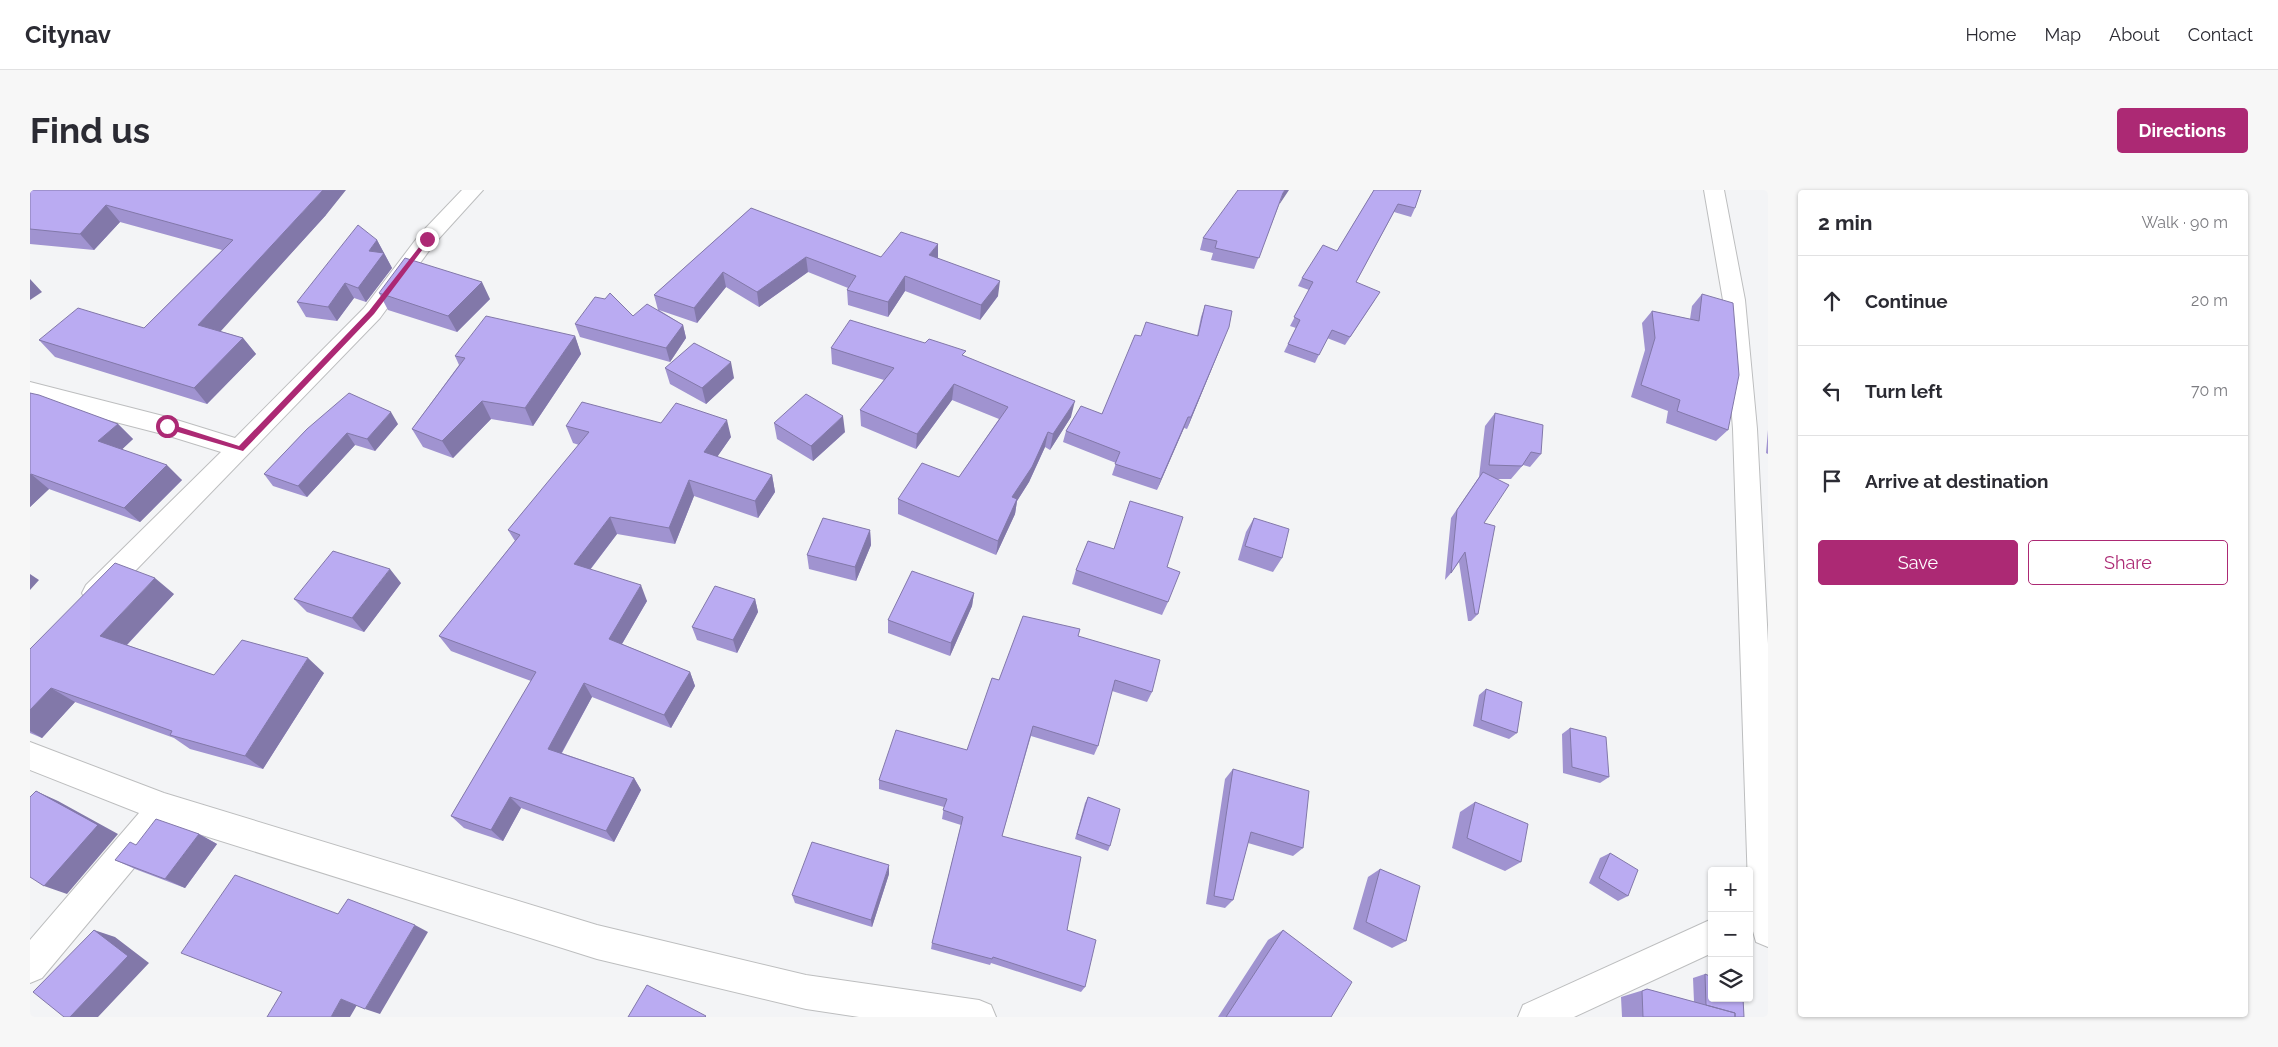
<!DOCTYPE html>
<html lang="en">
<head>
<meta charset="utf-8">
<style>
	:root { --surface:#fff; --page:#f7f7f7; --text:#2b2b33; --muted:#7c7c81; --line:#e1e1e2; --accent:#ac2974 }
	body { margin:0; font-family:Raleway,sans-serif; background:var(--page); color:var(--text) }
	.controls { position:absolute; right:15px; bottom:15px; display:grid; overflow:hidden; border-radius:5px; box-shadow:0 1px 4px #0004 }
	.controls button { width:45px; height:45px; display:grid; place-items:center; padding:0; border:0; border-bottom:1px solid var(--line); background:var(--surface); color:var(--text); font:25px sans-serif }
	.stop { position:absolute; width:15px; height:15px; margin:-11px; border:4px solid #ac2974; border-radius:50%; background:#fff }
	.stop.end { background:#ac2974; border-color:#fff; box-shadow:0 1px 5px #0008 }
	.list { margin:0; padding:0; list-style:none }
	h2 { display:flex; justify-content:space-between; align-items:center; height:65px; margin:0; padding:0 20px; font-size:21px }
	h2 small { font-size:16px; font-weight:400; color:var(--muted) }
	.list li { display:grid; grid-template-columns:32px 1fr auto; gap:15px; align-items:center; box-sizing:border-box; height:90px; padding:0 20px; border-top:1px solid var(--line) }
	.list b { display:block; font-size:19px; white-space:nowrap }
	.list em { font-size:16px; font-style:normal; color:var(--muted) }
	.actions { display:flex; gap:10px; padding:15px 20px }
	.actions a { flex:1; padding:11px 0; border:1px solid var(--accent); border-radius:5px; text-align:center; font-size:18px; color:var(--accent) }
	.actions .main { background:var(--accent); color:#fff }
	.icon { flex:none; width:28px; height:28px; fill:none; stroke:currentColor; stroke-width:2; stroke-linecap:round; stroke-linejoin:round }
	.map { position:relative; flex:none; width:1738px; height:827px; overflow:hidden; border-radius:5px }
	header { display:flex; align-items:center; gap:30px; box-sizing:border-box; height:70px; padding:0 25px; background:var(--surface); border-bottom:1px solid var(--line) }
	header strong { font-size:24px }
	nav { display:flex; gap:28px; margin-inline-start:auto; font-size:18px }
	.intro { display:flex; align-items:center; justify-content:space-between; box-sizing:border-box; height:120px; padding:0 30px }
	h1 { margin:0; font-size:35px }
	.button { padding:12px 22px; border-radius:5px; background:var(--accent); color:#fff; font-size:18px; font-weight:700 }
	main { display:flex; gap:30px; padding:0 30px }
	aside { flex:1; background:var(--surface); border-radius:5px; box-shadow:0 1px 4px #0004 }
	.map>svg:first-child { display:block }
</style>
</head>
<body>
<header>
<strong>Citynav</strong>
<nav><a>Home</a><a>Map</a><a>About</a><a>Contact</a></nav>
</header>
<div class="intro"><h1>Find us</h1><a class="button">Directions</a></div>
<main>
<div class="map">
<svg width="1738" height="827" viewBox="0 0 1738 827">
	<rect width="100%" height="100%" fill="#f3f4f6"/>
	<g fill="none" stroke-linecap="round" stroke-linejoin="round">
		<defs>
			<path id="street" d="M432 0H453L404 54 350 128 76 411 66 415 56 411 52 403 56 395 191 262 136 245 0 210V192L137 227 205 248 334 118 390 44Z
				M1674 0H1694L1715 110 1727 239 1738 454V757L1726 752 1719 727 1703 239 1693 110Z
				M0 552 134 603 567 735 776 785 949 810 961 815 966 827H829L776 819 567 769 140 635 12 788 0 793V750L109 623 0 580Z
				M1682 729V763L1544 827H1488L1493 815Z"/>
		</defs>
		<use href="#street" stroke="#bdbebf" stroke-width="2"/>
		<use href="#street" fill="#fff" fill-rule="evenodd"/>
	</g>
	<path fill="#a093d0" d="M0 0 296 25 190 141 213 148 226 164 177 214 25 167 9 150 114 138 192 60 90 32 64 60 0 54Z
		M1344 0 1385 18 1381 27 1364 22 1326 92 1345 110 1315 155 1297 148 1285 173 1254 162 1266 138 1260 136 1279 100 1268 96 1272 88 1307 61Z
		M1249 15 1224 79 1181 70 1183 63 1170 60 1173 48Z
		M721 18 851 67 908 68 968 106 950 130 875 101 858 127 818 115 817 100 818 98 778 82 729 117 696 97 667 133 629 120 653 135 656 148 640 172 550 147 545 134 603 126 628 120 624 105Z
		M347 50 362 78 336 112 324 108 307 131 276 127 267 112Z
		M349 103 460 109 427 142 358 120Z
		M1672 104 1698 240 1686 251 1636 233 1638 221 1601 207 1615 160 1612 133 1622 121 1660 129 1662 116Z
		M1175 115 1194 149 1157 239 1154 238 1127 300 1082 285 1086 273 1033 252 1036 241 1072 224 1111 146H1167L1171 127Z
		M545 146 551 164 503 236 461 229 423 268 393 257 382 239 429 175 425 166Z
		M801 158 935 166 1041 227 1020 260 1015 257 999 292 987 311 985 324 966 365 868 324V309L929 287 969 229 922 210 886 259 831 236 830 220 854 190 802 174Z
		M635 178 704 188 676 214 640 194Z
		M0 203 88 234 103 249 92 259 152 290 110 332 19 299 0 317Z
		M1465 223 1511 264 1500 277 1493 275 1481 289H1466L1454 333 1448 424 1441 431H1438L1429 372 1421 383 1415 390 1421 328 1449 287 1455 236Z
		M631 233 701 247 687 267 742 285 745 302 728 328 664 306 645 354 587 344 560 380 617 411 592 454 660 482 665 496 641 538 562 507 532 563 604 588 611 600 584 652 491 618 473 651 434 638 421 626 501 491 421 461 409 446 485 351 478 340 549 255 543 253 536 236Z
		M744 233 815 242 783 271 747 249Z
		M368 234 345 261 325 255 277 307 243 296 234 284 277 239Z
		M1738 240V264L1736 263Z
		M1224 328 1252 368 1243 382 1208 370 1216 342Z
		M840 340 841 355 826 391 779 379 777 365Z
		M1084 359 1137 377 1138 412 1132 425 1042 394 1046 380Z
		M371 393 334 442 277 422 264 409Z
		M944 403 942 416 920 466 858 443V430Z
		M144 404 97 455 184 485 294 483 233 579 160 559 144 548 45 512 12 548 0 543V459Z
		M725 409 728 422 707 463 667 450 662 437Z
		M1048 446 1122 502 1117 512 1082 501 1068 556 1064 565 1001 546 972 646 1037 740 1055 797 1051 802 961 773 960 775 901 759 902 753 931 635 912 629 914 617 849 599V590L937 560 969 490Z
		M1456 499 1487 543 1479 549 1443 536 1449 505Z
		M1540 538 1579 587 1570 593 1533 583 1532 544Z
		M1203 579 1273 658 1263 666 1218 653 1203 710 1195 718 1176 714 1195 589Z
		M1058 607 1080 656 1078 661 1045 649 1055 613Z
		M1445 612 1491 672 1475 681 1422 658 1430 622Z
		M169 644 187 654 155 698 105 679 85 670Z
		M1580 663 1598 706 1588 711 1559 693 1570 668Z
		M1350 679 1376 751 1362 758 1323 739 1338 687Z
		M859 684 842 737 765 713 762 705Z
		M1253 740 1301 827H1188L1238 750Z
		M1675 784 1714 827H1592L1591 807 1617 799 1664 812 1663 788Z"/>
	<path fill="#8278a9" d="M293 0H316L296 25 181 152 168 135Z
		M1255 0H1259L1249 15 1253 3Z
		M76 15 90 32 64 60 50 44Z
		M347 50 362 78 336 112 328 98 339 61Z
		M908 54V69L899 65Z
		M776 67 778 82 729 117 727 102Z
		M693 82 696 97 667 133 664 118Z
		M875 86V101L858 127V112Z
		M0 89 12 102 0 110Z
		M970 91 968 106 950 130 951 115Z
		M452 92 460 109 427 142 418 126Z
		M315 93 324 108 307 131 298 117Z
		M653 135 656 148 640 172 636 158Z
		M1199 137 1194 149 1157 239 1161 227Z
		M545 146 551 164 503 236 495 218Z
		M213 148 226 164 177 214 164 198Z
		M701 172 704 188 676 214 672 198Z
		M924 194 922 210 886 259 887 244Z
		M452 211 461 229 423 268 412 251Z
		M1045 211 1041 227 1020 260 1023 244Z
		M361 222 368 234 345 261 337 249Z
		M813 226 815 242 783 271 781 256Z
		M1158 227 1154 238 1127 300 1131 289Z
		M697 230 701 247 678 280 674 262Z
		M88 234 103 249 84 267 68 251Z
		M1018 242 1015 257 999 292 987 311 985 324 966 365 968 351 982 307Z
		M317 243 325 255 277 307 268 296Z
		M137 275 152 290 110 332 94 318Z
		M1 284 19 299 0 317V285Z
		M742 285 745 302 728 328 725 311Z
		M659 290 664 306 645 354 639 338Z
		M580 327 587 344 552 390 544 374Z
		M840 340 841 355 826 391 825 377Z
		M360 379 371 393 334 442 322 428Z
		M0 384 9 390 0 400Z
		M125 388 144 404 91 461 70 446Z
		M611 395 617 411 586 464 579 449Z
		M944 403 942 416 920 466 921 453Z
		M725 409 728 422 707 463 703 450Z
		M278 468 294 483 233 579 215 566Z
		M660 482 665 496 641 538 634 525Z
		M554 493 562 507 527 571 518 559Z
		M21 498 45 512 12 548 0 541V520Z
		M604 588 611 600 584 652 576 641Z
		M6 601 28 611 88 644 37 704 14 696Z
		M480 607 491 618 473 651 461 640Z
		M169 644 187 654 155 698 135 689Z
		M859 675V684L842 737 841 730Z
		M385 735 398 742 350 824 335 819Z
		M64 740 85 747 119 773 68 827H40Z
		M311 809 327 815 320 827H301Z"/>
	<path fill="#baabf2" stroke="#8278a9" d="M0 0H293L168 135 213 148 164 198 9 150 48 118 114 138 203 50 76 15 50 44 0 39Z
		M1208 0H1255L1253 3 1229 68 1185 58 1187 51 1173 48Z
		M1344 0H1391L1385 18 1368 14 1326 92 1350 102 1320 147 1302 140 1289 165 1258 154 1270 130 1264 127 1283 92 1272 88 1293 55 1307 61Z
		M721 18 851 67 871 42 908 54 899 65 970 91 951 115 875 86 858 112 817 100 826 86 776 67 727 102 693 82 664 118 624 105Z
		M328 35 347 50 339 61 354 63 328 98 315 93 298 117 267 112Z
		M375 68 452 92 418 126 349 103Z
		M580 103 603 126 617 114 653 135 636 158 545 134 565 107 575 109Z
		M1672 104 1703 113 1709 185 1698 240 1647 221 1650 210 1611 195 1625 148 1622 121 1669 131Z
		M1175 115 1202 121 1199 137 1161 227H1158L1131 289 1085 274 1090 262 1036 241 1051 216 1072 224 1105 145 1111 146 1116 132 1168 146Z
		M456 126 545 146 495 218 452 211 412 251 382 239 435 168 425 166Z
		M820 130 895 153 899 149 936 161 932 165 1045 211 1023 244 1018 242 1002 277 982 307 987 309 968 351 868 309 892 273 929 287 978 217 924 194 887 244 830 220 864 178 801 158Z
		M664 153 701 172 672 198 635 178Z
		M0 203 9 205 88 234 68 251 137 275 94 318 1 284 0 285Z
		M319 203 361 222 337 249 317 243 268 296 234 284 277 239Z
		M776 204 813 226 781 256 744 233Z
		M552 212 631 233 646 213 697 230 674 262 742 285 725 311 659 290 639 338 580 327 544 374 611 395 579 449 660 482 634 525 554 493 518 559 604 588 576 641 480 607 461 640 421 626 506 482 409 446 490 345 478 340 559 242 536 236Z
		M1465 223 1513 235 1511 264 1501 262 1492 276 1459 275Z
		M1453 282 1479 295 1454 333 1465 336 1448 424H1445L1435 362 1421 383 1427 320Z
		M1100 311 1153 327 1137 377 1150 382 1138 412 1046 380 1058 351 1084 359Z
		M793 328 840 340 825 377 777 365Z
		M1224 328 1259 339 1252 368 1215 356Z
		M303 361 360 379 322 428 264 409Z
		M85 373 125 388 70 446 184 485 212 450 278 468 215 566 140 545 142 541 21 498 0 520V459Z
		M882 381 944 403 921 453 858 430Z
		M685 396 725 409 703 450 662 437Z
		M993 426 1050 439 1048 446 1130 470 1122 502 1085 490 1068 556 1003 536 972 646 1051 667 1037 740 1066 750 1055 797 963 767 962 769 902 753 933 627 913 620 917 609 849 590 866 540 937 560 962 488 969 490Z
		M1456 499 1492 512 1487 543 1451 530Z
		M1540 538 1576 547 1579 587 1542 577Z
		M1203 579 1279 601 1273 658 1221 642 1203 710 1184 706Z
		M6 601 68 635 14 696 0 687V607Z
		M1058 607 1090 619 1080 656 1047 644Z
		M1445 612 1498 634 1491 672 1437 648Z
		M126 629 169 644 135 689 85 670 100 652 106 655Z
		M782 652 859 675 841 730 762 705Z
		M1580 663 1608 680 1598 706 1569 688Z
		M1350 679 1390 696 1376 751 1336 732Z
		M205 685 308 724 318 709 385 735 335 819 311 809 301 827H237L252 802 151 763Z
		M64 740 98 766 40 827H34L3 802Z
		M1253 740 1322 792 1301 827H1196Z
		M1675 784 1682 787V808H1713L1714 827H1705V823L1676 815Z
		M617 795 676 826 675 827H598Z
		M1617 799 1705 823V827H1613L1612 801Z"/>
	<path fill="#ac2974" d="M397 47 399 51 344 124 213 261 134 238V234L137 233 209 256 339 121Z"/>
</svg>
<div class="controls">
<button>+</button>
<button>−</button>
<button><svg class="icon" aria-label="layers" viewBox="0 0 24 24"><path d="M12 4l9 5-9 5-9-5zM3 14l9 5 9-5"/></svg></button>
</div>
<div class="stop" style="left:137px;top:236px"></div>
<div class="stop end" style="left:397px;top:49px"></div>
</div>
<aside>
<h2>2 min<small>Walk · 90 m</small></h2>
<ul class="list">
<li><svg class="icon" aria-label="ahead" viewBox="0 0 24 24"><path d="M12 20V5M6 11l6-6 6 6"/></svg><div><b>Continue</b></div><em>20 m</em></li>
<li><svg class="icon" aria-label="left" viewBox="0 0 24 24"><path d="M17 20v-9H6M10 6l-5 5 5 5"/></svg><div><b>Turn left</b></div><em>70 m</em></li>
<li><svg class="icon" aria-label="arrive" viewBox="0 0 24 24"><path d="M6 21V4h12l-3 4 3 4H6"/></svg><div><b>Arrive at destination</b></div></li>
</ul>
<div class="actions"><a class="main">Save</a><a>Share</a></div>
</aside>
</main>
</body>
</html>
